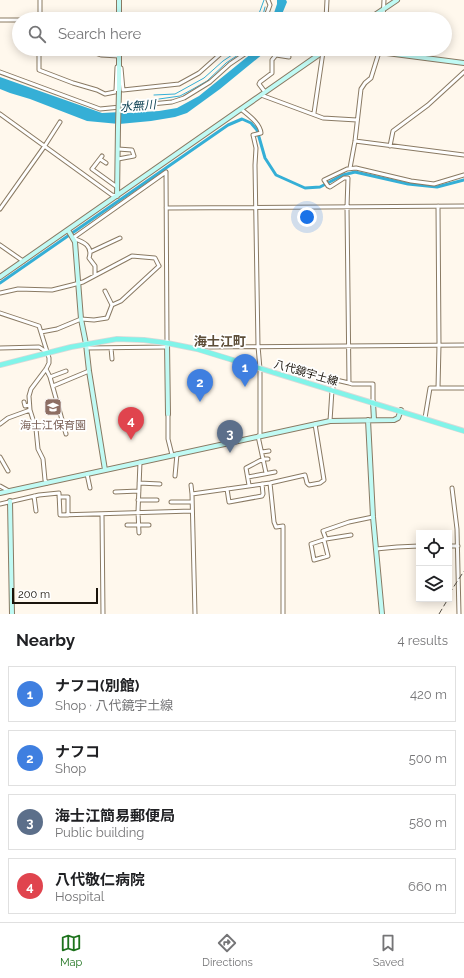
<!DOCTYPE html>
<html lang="en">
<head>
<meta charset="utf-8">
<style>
	:root { --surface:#fff; --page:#f2f2f2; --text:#202124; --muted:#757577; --line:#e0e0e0; --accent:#1d721c }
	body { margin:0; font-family:Raleway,"Noto Sans JP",sans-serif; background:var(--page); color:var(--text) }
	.controls { position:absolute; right:12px; bottom:12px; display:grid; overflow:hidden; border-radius:0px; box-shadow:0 2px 10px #0003 }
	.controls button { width:36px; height:36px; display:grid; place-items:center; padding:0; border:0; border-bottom:1px solid var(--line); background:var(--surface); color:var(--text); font:20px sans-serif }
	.scale { position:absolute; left:12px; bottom:10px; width:86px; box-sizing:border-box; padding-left:4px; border:2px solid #1a140b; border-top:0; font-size:11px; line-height:14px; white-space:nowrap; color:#1a140b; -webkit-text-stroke:3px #fff; paint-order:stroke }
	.you { position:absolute; left:307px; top:217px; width:14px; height:14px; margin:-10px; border:3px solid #fff; border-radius:50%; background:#1a73e8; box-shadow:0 0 0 6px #1a73e833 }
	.badge { display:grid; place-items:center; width:26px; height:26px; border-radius:50%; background:var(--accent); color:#fff; font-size:13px; font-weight:700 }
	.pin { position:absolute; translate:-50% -33px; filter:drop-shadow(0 1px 2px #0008) }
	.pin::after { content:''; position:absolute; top:21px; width:14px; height:12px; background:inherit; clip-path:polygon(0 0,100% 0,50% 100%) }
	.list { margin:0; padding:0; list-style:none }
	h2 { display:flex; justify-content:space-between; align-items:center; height:52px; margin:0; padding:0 16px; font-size:17px }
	h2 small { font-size:13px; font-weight:400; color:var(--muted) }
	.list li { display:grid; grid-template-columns:26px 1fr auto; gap:12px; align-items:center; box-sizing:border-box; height:56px; margin:0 8px 8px; padding:0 8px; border:1px solid var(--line); border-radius:0px }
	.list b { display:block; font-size:15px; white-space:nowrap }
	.list p { margin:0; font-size:13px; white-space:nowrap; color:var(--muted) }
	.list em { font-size:13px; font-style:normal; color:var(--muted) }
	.icon { flex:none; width:22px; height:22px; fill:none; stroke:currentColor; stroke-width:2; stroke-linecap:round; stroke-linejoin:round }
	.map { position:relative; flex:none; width:464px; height:614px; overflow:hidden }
	.search { position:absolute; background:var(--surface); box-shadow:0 2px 10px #0003; left:12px; right:12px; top:12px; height:44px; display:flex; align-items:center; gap:10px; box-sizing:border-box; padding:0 14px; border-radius:22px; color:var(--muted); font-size:15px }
	.sheet { height:308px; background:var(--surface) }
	nav { display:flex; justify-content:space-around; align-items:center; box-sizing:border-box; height:56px; border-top:1px solid var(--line); background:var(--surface); font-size:11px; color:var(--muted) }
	nav a { display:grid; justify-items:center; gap:2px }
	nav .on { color:var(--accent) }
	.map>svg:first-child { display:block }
</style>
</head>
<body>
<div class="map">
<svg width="464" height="614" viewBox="0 0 464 614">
	<rect width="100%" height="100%" fill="#fff8ed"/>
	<path fill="#35afd6" d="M277 0H286L287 2 280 19H272L277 4Z
		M257 49H269L220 89 187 113 175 117 151 121 119 124 87 121 30 99 10 93 0 89V77L102 113 121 112 127 113 159 111 177 108 199 96Z"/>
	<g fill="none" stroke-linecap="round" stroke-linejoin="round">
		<path stroke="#35afd6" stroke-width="1" d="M257 19 264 0
			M262 19 265 7
			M154 95 175 94 204 78 223 61 241 49
			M159 99 180 96 193 89 207 81 226 63 247 49"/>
		<path stroke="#35afd6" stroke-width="3" d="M0 283 228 125 242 119 251 123 257 130 265 158 276 175 305 188 320 187 343 175 355 172 408 184 437 187 464 180"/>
		<defs>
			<path id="street" d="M40 19V0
				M265 19 270 5 268 0
				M326 19 327 0
				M383 19 384 0
				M0 20H19
				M39 49V70L73 83 97 90 105 94 115 92 116 90 117 67 121 68 123 90 179 84 199 73 226 49
				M95 53 101 55 119 56
				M0 72 100 109 172 102 184 98 210 82 230 64 252 49
				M265 92 259 84 260 82 272 73V60L276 55 289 57
				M261 95 323 118 357 120
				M241 109C248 115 260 123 261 133L253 135 256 148 255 165 258 346 260 369V436
				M314 113 323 52
				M0 114 112 195 117 196
				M355 141 464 155
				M390 146 393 131 428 105 464 72
				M102 156 92 169 117 187
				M100 159 106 163
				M118 159 134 156 132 150 118 149
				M350 168 355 141 361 89 365 83 371 78 380 49
				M166 172 167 343
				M166 208 464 206
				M0 209 44 147 60 122
				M73 238 166 172
				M73 238C84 242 93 246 89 258L95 266V275
				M0 245 23 261
				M90 252 120 238
				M105 291 112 305
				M0 293 18 289 52 290 72 285 83 282 132 256 155 258 159 266
				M0 313 39 326 49 358V363L46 369 31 389 29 396 30 410 36 429 38 449 43 459 45 480 47 483
				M41 332 57 329 81 319 94 320 107 318 112 305 121 301 159 266
				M206 347 464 345
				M0 348 39 347 48 353
				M87 348 167 347
				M111 348 112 359
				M46 369 50 377 66 434
				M50 377 66 371
				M349 383 352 384H373V402
				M53 386 89 371
				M438 388H464
				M24 402 25 406 29 405
				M168 414V439L172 455
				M425 418 430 388H438L439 345 438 206
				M330 421 332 390 336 380 349 383 347 207 348 178H344L330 187 328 186 324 180 347 169 356 168 411 181 434 184 464 175
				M0 424 8 418 30 410
				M258 436 266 473
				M262 452 269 451
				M0 457 8 471
				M87 474 90 488
				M175 476 177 454
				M248 477 275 472
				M139 483 160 484
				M270 483 274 522 276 527 283 526V614
				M191 485 192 494
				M249 485 246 468 263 459H268
				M0 486 9 491
				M452 488 457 529 459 614
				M227 489 229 502 262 496 263 494 262 484
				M115 492 139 491
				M34 496 36 511
				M59 497H68V515
				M138 500H157
				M171 502H192
				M0 504 39 495 59 493 60 515C104 514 148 512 192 511
				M102 515 103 614
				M127 525H149
				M139 533 138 512 140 462
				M351 535 326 539 323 531 349 522 373 517
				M324 540 328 556 314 560 311 544 326 539
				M449 546H458
				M376 549 397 547 419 546
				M195 614 192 494 270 483 305 475 307 483 309 485 320 483 324 480 315 424"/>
			<path id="secondary" d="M119 19V0
				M369 19 397 0
				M119 49V91
				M379 52 464 63
				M117 196 118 127
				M68 230 75 242 81 319 86 344 89 371 105 470
				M0 277 327 49
				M167 343 168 414
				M373 402 374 420
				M368 420 373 517 382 614
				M0 493 330 421 394 420 398 418 401 410
				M10 501 12 614"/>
			<path id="primary" d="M0 365 71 347 117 339 144 340 167 343 197 349 464 431"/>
		</defs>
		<use href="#street" stroke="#8a7a63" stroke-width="5"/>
		<use href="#secondary" stroke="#8a7a63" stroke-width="6"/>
		<use href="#primary" stroke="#dad9d8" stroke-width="6"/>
		<use href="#street" stroke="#fff" stroke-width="3"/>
		<use href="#secondary" stroke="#c0faf4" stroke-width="4"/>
		<use href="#primary" stroke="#81f4e9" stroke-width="4.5"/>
		<path stroke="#585248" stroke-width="1" stroke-dasharray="6 3" stroke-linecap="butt" d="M449 594 464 571
			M439 614 448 599"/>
		<defs>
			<path id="secondary-bridge" d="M118 127 119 91"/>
		</defs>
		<use href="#secondary-bridge" stroke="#8a7a63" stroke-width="6" stroke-linecap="butt"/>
		<use href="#secondary-bridge" stroke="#c0faf4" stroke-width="4"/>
	</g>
	<defs>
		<symbol id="school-square" viewBox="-11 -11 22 22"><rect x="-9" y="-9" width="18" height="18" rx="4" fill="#8d6e63" stroke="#fff"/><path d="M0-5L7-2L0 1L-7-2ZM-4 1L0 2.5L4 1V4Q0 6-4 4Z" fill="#fff"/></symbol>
	</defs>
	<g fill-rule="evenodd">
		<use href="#school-square" x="43" y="397" width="20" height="20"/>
	</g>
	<g text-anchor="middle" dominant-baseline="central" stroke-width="3.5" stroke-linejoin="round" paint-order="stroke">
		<g font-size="11" fill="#1a140b" stroke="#fff">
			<text transform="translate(306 373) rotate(16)">八代鏡宇土線</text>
		</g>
		<g font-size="11" fill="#785e54" stroke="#fff">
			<text x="53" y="425">海士江保育園</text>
		</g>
		<g font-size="12" font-style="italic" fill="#144657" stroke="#fff">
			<text transform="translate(138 106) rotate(-5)">水無川</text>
		</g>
		<g font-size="13" font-weight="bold" fill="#5c4d37" stroke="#fff">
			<text x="220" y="341">海士江町</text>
		</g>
	</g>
</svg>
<div class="controls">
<button><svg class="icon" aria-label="locate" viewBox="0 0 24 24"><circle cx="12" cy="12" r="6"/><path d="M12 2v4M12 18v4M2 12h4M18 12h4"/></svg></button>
<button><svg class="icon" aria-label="layers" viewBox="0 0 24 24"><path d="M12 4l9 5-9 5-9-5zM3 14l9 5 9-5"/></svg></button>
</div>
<div class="scale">200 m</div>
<div class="you"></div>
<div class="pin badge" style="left:245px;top:387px;background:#3f7fe0">1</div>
<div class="pin badge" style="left:200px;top:402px;background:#3f7fe0">2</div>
<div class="pin badge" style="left:230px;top:453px;background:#5c6f8a">3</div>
<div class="pin badge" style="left:131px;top:440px;background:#e0444e">4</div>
<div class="search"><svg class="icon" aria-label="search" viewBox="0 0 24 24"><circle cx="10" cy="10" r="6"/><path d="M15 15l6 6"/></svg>Search here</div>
</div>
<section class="sheet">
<h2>Nearby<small>4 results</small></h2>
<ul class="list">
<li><span class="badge" style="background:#3f7fe0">1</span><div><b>ナフコ(別館)</b><p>Shop · 八代鏡宇土線</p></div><em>420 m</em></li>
<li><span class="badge" style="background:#3f7fe0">2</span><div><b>ナフコ</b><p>Shop</p></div><em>500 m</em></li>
<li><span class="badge" style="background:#5c6f8a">3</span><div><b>海士江簡易郵便局</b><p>Public building</p></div><em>580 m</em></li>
<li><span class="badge" style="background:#e0444e">4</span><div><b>八代敬仁病院</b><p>Hospital</p></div><em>660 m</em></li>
</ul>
</section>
<nav>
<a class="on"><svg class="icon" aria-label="map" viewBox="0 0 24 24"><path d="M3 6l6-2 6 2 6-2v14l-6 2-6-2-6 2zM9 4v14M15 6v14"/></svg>Map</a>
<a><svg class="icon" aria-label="directions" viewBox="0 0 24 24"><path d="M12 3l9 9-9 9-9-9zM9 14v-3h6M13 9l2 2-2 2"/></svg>Directions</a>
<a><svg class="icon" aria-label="saved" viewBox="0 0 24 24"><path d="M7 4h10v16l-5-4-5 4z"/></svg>Saved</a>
</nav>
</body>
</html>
